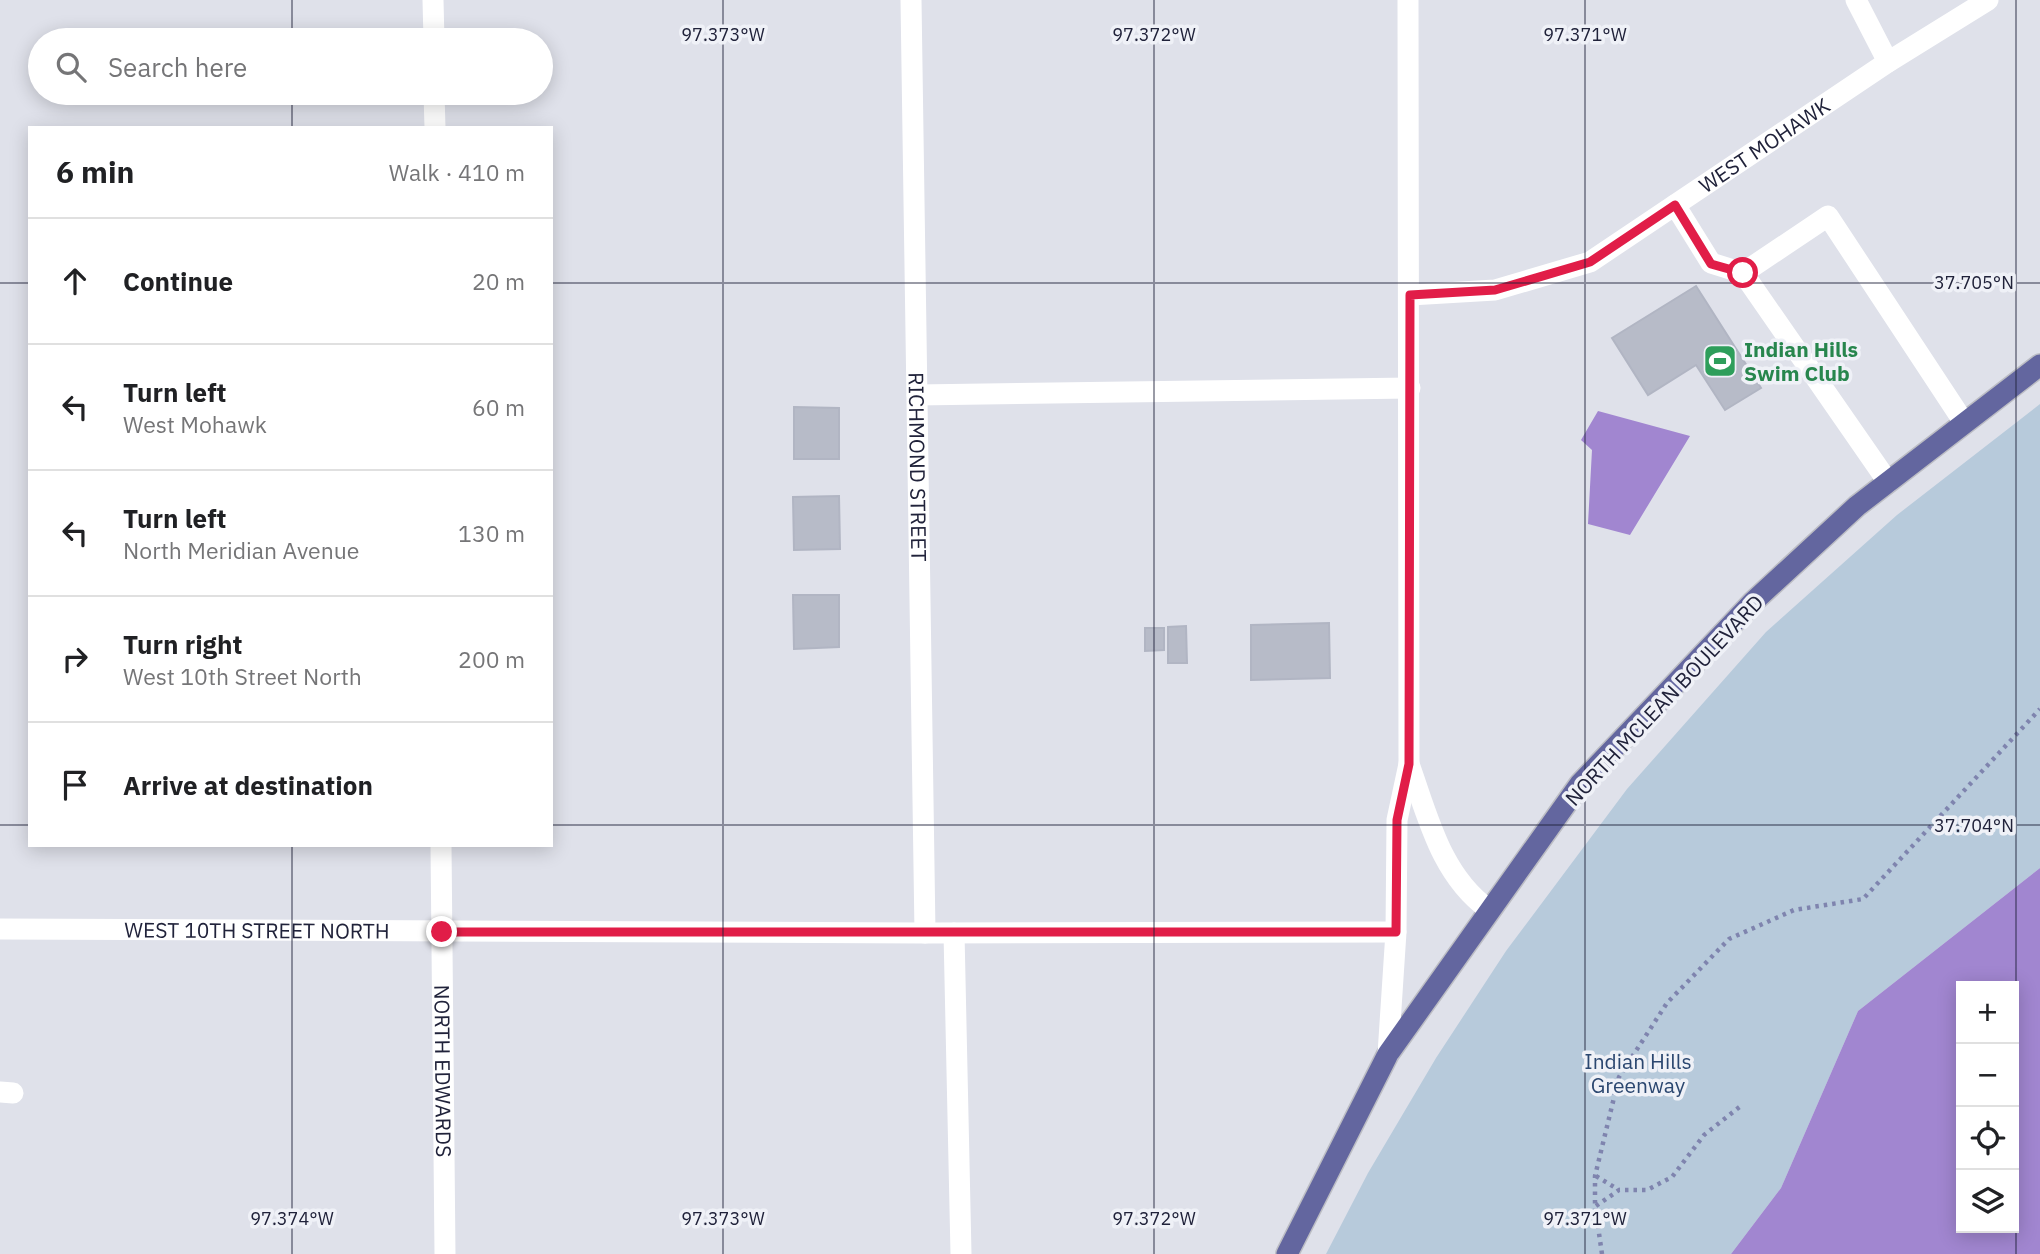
<!DOCTYPE html>
<html lang="en">
<head>
<meta charset="utf-8">
<style>
	:root { --surface:#fff; --page:#f6f6f6; --text:#202124; --muted:#757577; --line:#e0e0e0 }
	body { margin:0; font-family:"IBM Plex Sans",sans-serif; background:var(--page); color:var(--text) }
	.controls { position:absolute; right:21px; bottom:21px; display:grid; overflow:hidden; border-radius:0px; box-shadow:0 4px 18px #0003 }
	.controls button { width:63px; height:63px; display:grid; place-items:center; padding:0; border:0; border-bottom:2px solid var(--line); background:var(--surface); color:var(--text); font:35px sans-serif }
	.stop { position:absolute; width:21px; height:21px; margin:-16px; border:5px solid #e11d48; border-radius:50%; background:#fff }
	.stop.end { background:#e11d48; border-color:#fff; box-shadow:0 2px 7px #0008 }
	.list { margin:0; padding:0; list-style:none }
	h2 { display:flex; justify-content:space-between; align-items:center; height:91px; margin:0; padding:0 28px; font-size:30px }
	h2 small { font-size:23px; font-weight:400; color:var(--muted) }
	.list li { display:grid; grid-template-columns:46px 1fr auto; gap:21px; align-items:center; box-sizing:border-box; height:126px; padding:0 28px; border-top:2px solid var(--line) }
	.list b { display:block; font-size:26px; white-space:nowrap }
	.list p { margin:0; font-size:23px; white-space:nowrap; color:var(--muted) }
	.list em { font-size:23px; font-style:normal; color:var(--muted) }
	.icon { flex:none; width:38px; height:38px; fill:none; stroke:currentColor; stroke-width:2; stroke-linecap:round; stroke-linejoin:round }
	.map { position:relative; flex:none; width:2040px; height:1254px; overflow:hidden }
	.search { position:absolute; background:var(--surface); box-shadow:0 4px 18px #0003; left:28px; top:28px; width:525px; height:77px; display:flex; align-items:center; gap:18px; box-sizing:border-box; padding:0 24px; border-radius:38px; color:var(--muted); font-size:26px }
	.panel { position:absolute; background:var(--surface); box-shadow:0 4px 18px #0003; left:28px; top:126px; width:525px; height:721px; border-radius:0px }
	.map>svg:first-child { display:block }
</style>
</head>
<body>
<div class="map">
<svg width="2040" height="1254" viewBox="0 0 2040 1254">
	<rect width="100%" height="100%" fill="#dfe1ea"/>
	<path fill="#b7cadb" d="M2040 404V868L1858 1011 1781 1188 1731 1254H1326L1368 1173 1436 1058 1506 951 1627 789 1766 632 1897 515Z"/>
	<path fill="#a186d0" fill-rule="evenodd" d="M1598 411 1690 436 1630 535 1588 524 1592 450 1581 440Z
		M2040 868V1254H1731L1781 1188 1858 1011ZM1961 986H2014V1228H1961Z"/>
	<path fill="#b7bbc8" stroke="#b1b5c3" stroke-width="2" d="M1696 286 1761 388 1725 410 1696 365 1648 395 1612 338Z
		M794 407 839 408V459H794Z
		M839 496 840 549 794 550 793 497Z
		M793 595H839V647L794 649Z
		M1329 623 1330 678 1251 680V625Z
		M1186 626 1187 663H1168V627Z
		M1145 628H1164V650L1145 651Z"/>
	<g fill="none" stroke-linecap="round" stroke-linejoin="round">
		<defs>
			<path id="major" d="M1287 1254 1388 1054 1580 784 1753 602 1857 506 2040 365"/>
		</defs>
		<use href="#major" stroke="#bcbdc4" stroke-width="24"/>
		<path stroke="#7f84ae" stroke-width="4.5" stroke-dasharray="3.5 5" stroke-linecap="butt" d="M1596 1176 1619 1190
			M1596 1206 1619 1190H1647L1672 1177 1704 1135 1742 1105
			M1602 1254 1595 1206V1176L1619 1077 1667 1003 1729 939 1794 910 1863 899 2040 709"/>
		<g stroke="#fff" stroke-width="21">
			<path d="M433 0 434 40"/>
			<path id="s1" d="M911 0 925 933"/>
			<path d="M1856 0 1888 62"/>
			<path d="M434 93 435 128"/>
			<path d="M1675 205 1711 263 1743 273"/>
			<path id="s2" d="M1410 295 1495 290 1590 262 1888 62 1988 0"/>
			<path d="M917 395 1410 388"/>
			<path d="M1888 482 1743 273 1828 216 1963 421"/>
			<path d="M1409 764C1428 817 1441 875 1488 909"/>
			<path id="s3" d="M441 845 445 1254"/>
			<path id="s4" d="M0 929 925 933 1396 932"/>
			<path d="M954 933 961 1254"/>
			<path d="M1388 1054 1396 932 1397 820 1409 764 1408 0"/>
			<path d="M0 1092 13 1093"/>
		</g>
		<use href="#major" stroke="#63669f" stroke-width="21"/>
	</g>
	<g fill="none" stroke-linecap="round" stroke-linejoin="round">
		<path stroke="#e11d48" stroke-width="9" d="M442 932H1396L1397 820 1409 764 1410 295 1495 290 1590 262 1675 205 1711 264 1743 273"/>
	</g>
	<path fill="none" stroke="#20223a" stroke-width="2" stroke-opacity="0.45" d="M292 0V40M723 0V1254M1154 0V1254M1585 0V1254M2016 0V1254M292 93V128M0 283H30M551 283H2040M0 825H30M551 825H2040M292 845V1254"/>
	<defs>
		<symbol id="stadium-square" viewBox="-11 -11 22 22"><rect x="-9" y="-9" width="18" height="18" rx="4" fill="#2e9e5b" stroke="#eff1f7"/><path d="M0-5a6.5 5 0 1 0 0 10a6.5 5 0 1 0 0-10ZM-3.5-1.8h7v3.6h-7Z" fill="#fff"/></symbol>
	</defs>
	<g fill-rule="evenodd">
		<use href="#stadium-square" x="1701" y="342" width="38" height="38"/>
	</g>
	<g text-anchor="middle" dominant-baseline="central" stroke-width="7" stroke-linejoin="round" paint-order="stroke">
		<g font-size="21" fill="#20223a" stroke="#eff1f7">
			<text stroke="none"><textPath href="#s2" startOffset="394">WEST MOHAWK</textPath></text>
			<text stroke="none"><textPath href="#s1" startOffset="467">RICHMOND STREET</textPath></text>
			<text transform="translate(1664 700) rotate(-47)">NORTH MCLEAN BOULEVARD</text>
			<text stroke="none"><textPath href="#s4" startOffset="257">WEST 10TH STREET NORTH</textPath></text>
			<text stroke="none"><textPath href="#s3" startOffset="226">NORTH EDWARDS</textPath></text>
		</g>
		<g font-size="21" font-weight="bold" fill="#27864d" stroke="#eff1f7" text-anchor="start">
			<text x="1744" y="349">Indian Hills<tspan x="1744" dy="24">Swim Club</tspan></text>
		</g>
		<g font-size="21" fill="#2b4770" stroke="#eff1f7">
			<text x="1638" y="1061">Indian Hills<tspan x="1638" dy="24">Greenway</tspan></text>
		</g>
	</g>
	<g font-size="18" text-anchor="middle" fill="#20223a" stroke="#eff1f7" stroke-width="7" stroke-linejoin="round" paint-order="stroke">
		<text x="723" y="41">97.373°W</text>
		<text x="1154" y="41">97.372°W</text>
		<text x="1585" y="41">97.371°W</text>
		<text x="1974" y="289">37.705°N</text>
		<text x="1974" y="832">37.704°N</text>
		<text x="292" y="1225">97.374°W</text>
		<text x="723" y="1225">97.373°W</text>
		<text x="1154" y="1225">97.372°W</text>
		<text x="1585" y="1225">97.371°W</text>
	</g>
</svg>
<div class="controls">
<button>+</button>
<button>−</button>
<button><svg class="icon" aria-label="locate" viewBox="0 0 24 24"><circle cx="12" cy="12" r="6"/><path d="M12 2v4M12 18v4M2 12h4M18 12h4"/></svg></button>
<button><svg class="icon" aria-label="layers" viewBox="0 0 24 24"><path d="M12 4l9 5-9 5-9-5zM3 14l9 5 9-5"/></svg></button>
</div>
<div class="stop" style="left:1743px;top:273px"></div>
<div class="stop end" style="left:442px;top:932px"></div>
<div class="search"><svg class="icon" aria-label="search" viewBox="0 0 24 24"><circle cx="10" cy="10" r="6"/><path d="M15 15l6 6"/></svg>Search here</div>
<section class="panel">
<h2>6 min<small>Walk · 410 m</small></h2>
<ul class="list">
<li><svg class="icon" aria-label="ahead" viewBox="0 0 24 24"><path d="M12 20V5M6 11l6-6 6 6"/></svg><div><b>Continue</b></div><em>20 m</em></li>
<li><svg class="icon" aria-label="left" viewBox="0 0 24 24"><path d="M17 20v-9H6M10 6l-5 5 5 5"/></svg><div><b>Turn left</b><p>West Mohawk</p></div><em>60 m</em></li>
<li><svg class="icon" aria-label="left" viewBox="0 0 24 24"><path d="M17 20v-9H6M10 6l-5 5 5 5"/></svg><div><b>Turn left</b><p>North Meridian Avenue</p></div><em>130 m</em></li>
<li><svg class="icon" aria-label="right" viewBox="0 0 24 24"><path d="M7 20v-9h11M14 6l5 5-5 5"/></svg><div><b>Turn right</b><p>West 10th Street North</p></div><em>200 m</em></li>
<li><svg class="icon" aria-label="arrive" viewBox="0 0 24 24"><path d="M6 21V4h12l-3 4 3 4H6"/></svg><div><b>Arrive at destination</b></div></li>
</ul>
</section>
</div>
</body>
</html>
